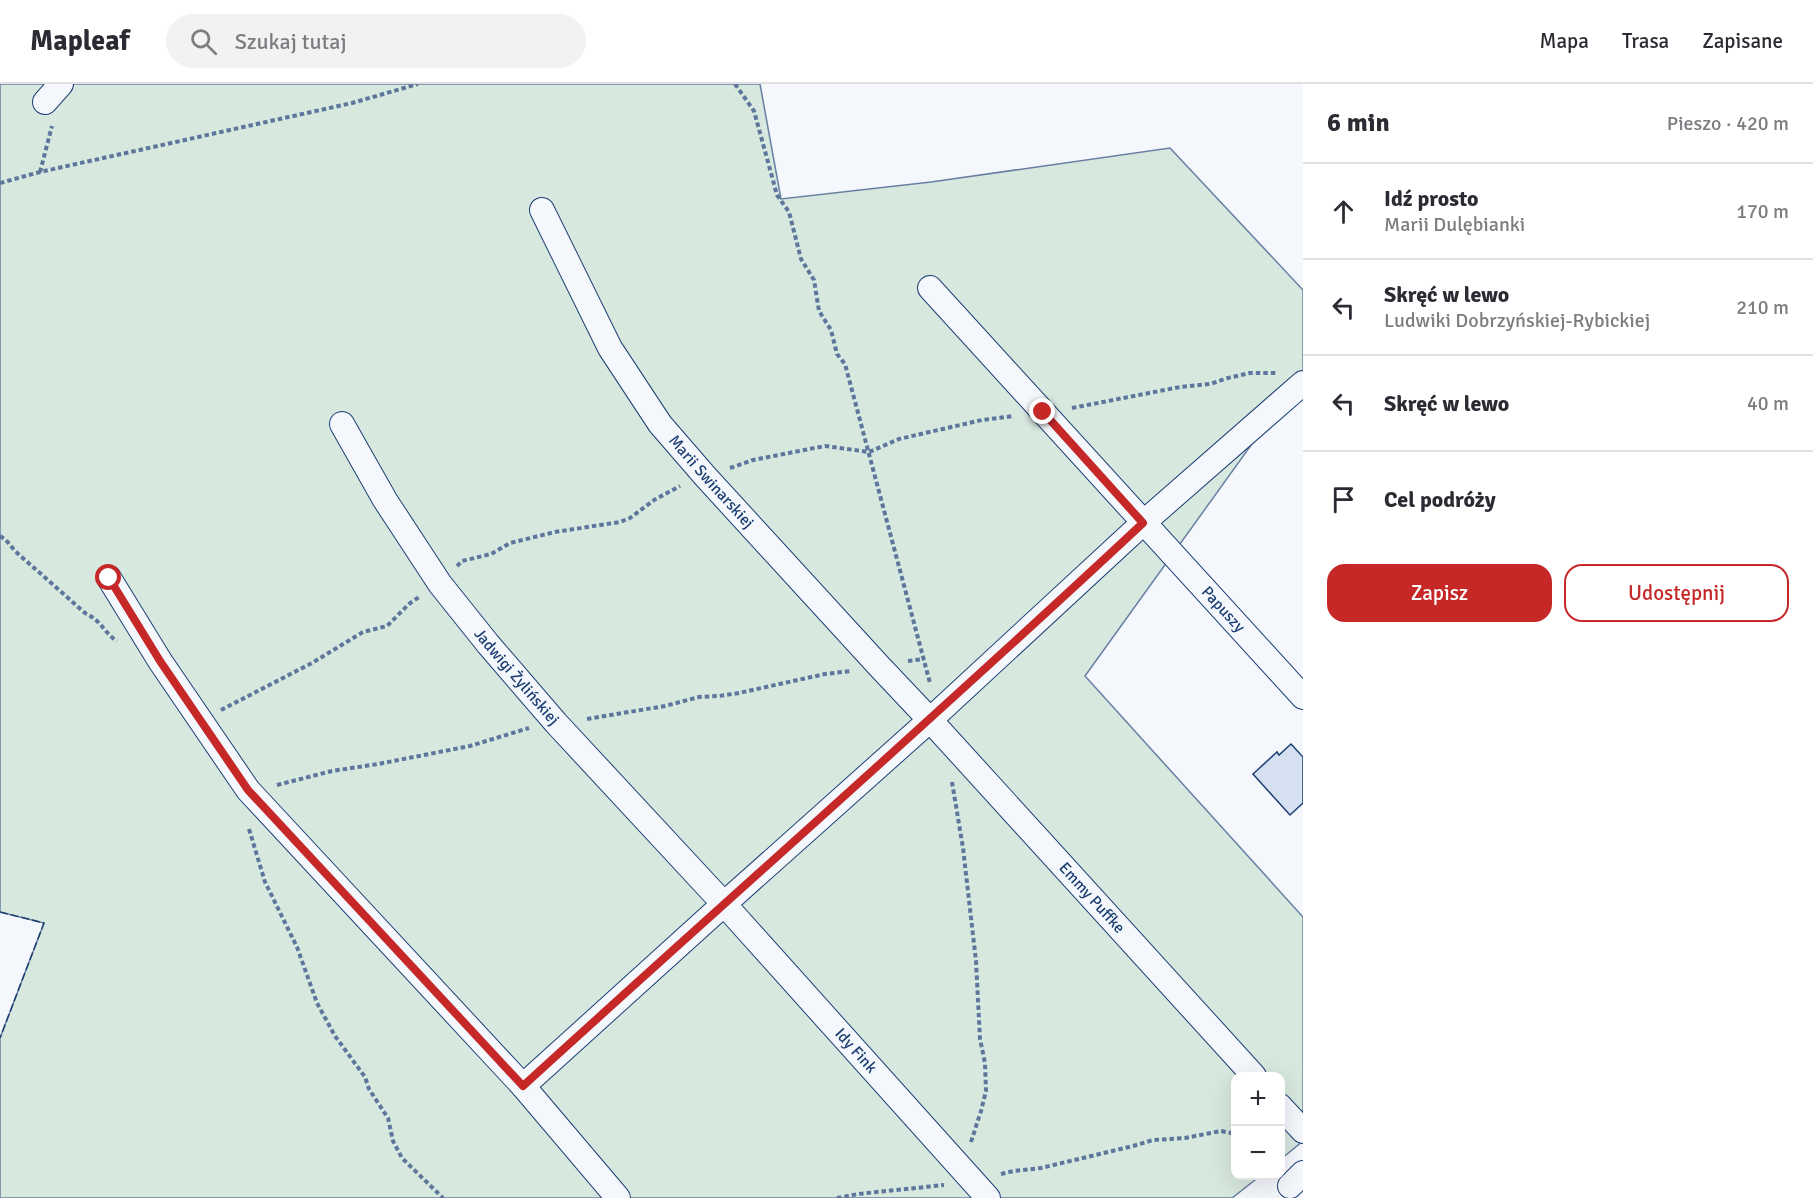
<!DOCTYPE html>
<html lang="pl">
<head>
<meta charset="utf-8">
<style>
	:root { --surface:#fff; --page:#f2f2f3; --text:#2b2b33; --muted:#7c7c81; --line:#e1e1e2; --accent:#c62828 }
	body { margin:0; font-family:Signika,sans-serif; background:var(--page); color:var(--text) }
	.controls { position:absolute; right:18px; bottom:18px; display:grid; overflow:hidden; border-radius:12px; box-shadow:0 6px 24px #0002 }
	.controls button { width:54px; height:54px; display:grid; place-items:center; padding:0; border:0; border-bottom:2px solid var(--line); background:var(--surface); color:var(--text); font:30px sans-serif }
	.stop { position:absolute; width:18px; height:18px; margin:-14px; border:4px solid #c62828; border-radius:50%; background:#fff }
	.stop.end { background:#c62828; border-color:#fff; box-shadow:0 2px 6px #0008 }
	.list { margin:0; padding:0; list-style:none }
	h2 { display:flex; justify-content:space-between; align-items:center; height:78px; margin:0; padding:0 24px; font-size:26px }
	h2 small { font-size:20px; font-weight:400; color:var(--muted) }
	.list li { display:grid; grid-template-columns:39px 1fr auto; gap:18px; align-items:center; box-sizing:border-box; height:96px; padding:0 24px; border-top:2px solid var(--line) }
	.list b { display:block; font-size:22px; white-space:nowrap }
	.list p { margin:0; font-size:20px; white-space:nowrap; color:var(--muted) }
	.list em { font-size:20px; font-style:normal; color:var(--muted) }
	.actions { display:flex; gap:12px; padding:18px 24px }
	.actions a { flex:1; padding:14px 0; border:2px solid var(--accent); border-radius:18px; text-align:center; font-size:21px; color:var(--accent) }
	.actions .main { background:var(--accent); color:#fff }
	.icon { flex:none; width:33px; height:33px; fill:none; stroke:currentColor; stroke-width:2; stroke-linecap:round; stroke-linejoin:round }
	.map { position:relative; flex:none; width:1303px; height:1114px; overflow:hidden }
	header { display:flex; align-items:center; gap:36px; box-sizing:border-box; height:84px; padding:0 30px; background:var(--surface); border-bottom:2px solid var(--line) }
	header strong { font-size:28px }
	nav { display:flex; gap:33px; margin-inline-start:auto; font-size:21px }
	.search { width:420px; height:54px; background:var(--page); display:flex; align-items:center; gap:15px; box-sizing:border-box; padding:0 21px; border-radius:33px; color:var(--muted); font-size:22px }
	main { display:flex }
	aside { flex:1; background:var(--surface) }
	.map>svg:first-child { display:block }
</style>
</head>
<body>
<header>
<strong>Mapleaf</strong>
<div class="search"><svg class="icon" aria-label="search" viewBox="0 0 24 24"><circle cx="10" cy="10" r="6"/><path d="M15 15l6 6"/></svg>Szukaj tutaj</div>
<nav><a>Mapa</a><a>Trasa</a><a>Zapisane</a></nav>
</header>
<main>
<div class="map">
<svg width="1303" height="1114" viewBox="0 0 1303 1114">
	<rect width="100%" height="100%" fill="#f4f7fb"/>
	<path fill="#d7e8df" stroke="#687fa3" stroke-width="1.5" d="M0 0H760L781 115 931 98 1170 64 1303 206V289L1085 592 1303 833V1057L1281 1075 1280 992H1236V1092H1260L1232 1114H0V954L44 839 0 828Z"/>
	<path fill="#d5e0f0" stroke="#1d3f73" stroke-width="1.5" d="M1291 660 1303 673V719L1290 731 1253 690 1277 668 1279 671Z"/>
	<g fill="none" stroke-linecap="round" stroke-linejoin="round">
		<defs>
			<g id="street">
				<path d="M45 18 61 0"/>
				<path id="s1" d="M542 126 610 264 660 340 705 392 879 582 930 636 1254 992"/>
				<path id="s2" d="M930 204 1303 613"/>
				<path id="s3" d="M342 340 385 416 440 500 488 560 556 639 724 820 988 1114"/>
				<path d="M109 494 160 577 248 706 523 1002 618 1114"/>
				<path d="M523 1002 724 820 930 636 1143 439 1303 299"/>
				<path d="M1280 1022 1303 1047"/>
				<path d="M1290 1102 1303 1089"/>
			</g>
		</defs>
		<use href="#street" stroke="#1d3f73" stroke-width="26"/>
		<path stroke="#5e769c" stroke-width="4" stroke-dasharray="4.5 3" stroke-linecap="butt" d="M735 0 754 27 777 111 789 128 801 175 814 196 819 227 831 246 837 270 845 280 930 599
			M40 88 52 42
			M0 99 40 88 352 19 418 0
			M1072 324 1180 303 1210 300 1228 294 1250 289H1276
			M730 384 753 376 825 362 869 368 899 355 982 336 1014 332
			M0 452 6 456 15 467 85 529C102 537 103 548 117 557
			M457 482 462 477 491 470 510 459 555 448 620 438 630 434 654 416 680 402
			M908 577 924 575
			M221 626 312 579 363 548 387 542 409 520 419 513
			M587 635 665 622 699 613 719 612 739 609 825 590 851 587
			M952 698 963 764 976 877 980 955 985 979 986 1007 981 1027 971 1058
			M277 701 332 687 378 680 470 662 529 644
			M249 745 265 798 297 863 317 919 335 952 365 993 369 1005 388 1034 393 1057 402 1074 443 1114
			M1001 1090 1014 1087 1041 1084 1133 1062 1153 1056 1185 1054 1221 1047 1236 1050
			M837 1114 858 1110 944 1101"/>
		<use href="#street" stroke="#f4f7fb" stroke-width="24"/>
		<path stroke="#1d3f73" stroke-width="1.5" stroke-dasharray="8 3" stroke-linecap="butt" d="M0 828 44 839 0 954"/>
	</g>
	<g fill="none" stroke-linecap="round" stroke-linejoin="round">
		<path stroke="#c62828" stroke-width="8" d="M109 494 160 577 248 706 523 1002C729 814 939 630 1143 439L1043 328"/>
	</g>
	<g text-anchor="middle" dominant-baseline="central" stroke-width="4.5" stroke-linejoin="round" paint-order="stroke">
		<g font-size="16" fill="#1d3f73" stroke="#f4f7fb">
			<text stroke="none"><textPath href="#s1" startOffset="322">Marii Swinarskiej</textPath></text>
			<text stroke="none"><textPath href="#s2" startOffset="435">Papuszy</textPath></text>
			<text stroke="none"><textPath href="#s3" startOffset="308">Jadwigi Żylińskiej</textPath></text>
			<text stroke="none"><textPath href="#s1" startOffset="886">Emmy Puffke</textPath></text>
			<text stroke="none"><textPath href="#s3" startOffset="813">Idy Fink</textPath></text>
		</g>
	</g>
</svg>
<div class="controls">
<button>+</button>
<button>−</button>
</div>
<div class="stop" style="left:109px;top:494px"></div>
<div class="stop end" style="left:1043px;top:328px"></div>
</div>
<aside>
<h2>6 min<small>Pieszo · 420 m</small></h2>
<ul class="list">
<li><svg class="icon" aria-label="ahead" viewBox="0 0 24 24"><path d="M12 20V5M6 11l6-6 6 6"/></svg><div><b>Idź prosto</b><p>Marii Dulębianki</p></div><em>170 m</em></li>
<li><svg class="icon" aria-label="left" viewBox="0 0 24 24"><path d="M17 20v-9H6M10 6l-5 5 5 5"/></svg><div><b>Skręć w lewo</b><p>Ludwiki Dobrzyńskiej-Rybickiej</p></div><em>210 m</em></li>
<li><svg class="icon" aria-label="left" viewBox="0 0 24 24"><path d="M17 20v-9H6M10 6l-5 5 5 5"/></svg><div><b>Skręć w lewo</b></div><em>40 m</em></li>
<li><svg class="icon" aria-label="arrive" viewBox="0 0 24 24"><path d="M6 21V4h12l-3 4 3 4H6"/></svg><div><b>Cel podróży</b></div></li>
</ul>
<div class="actions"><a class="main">Zapisz</a><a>Udostępnij</a></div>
</aside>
</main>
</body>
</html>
